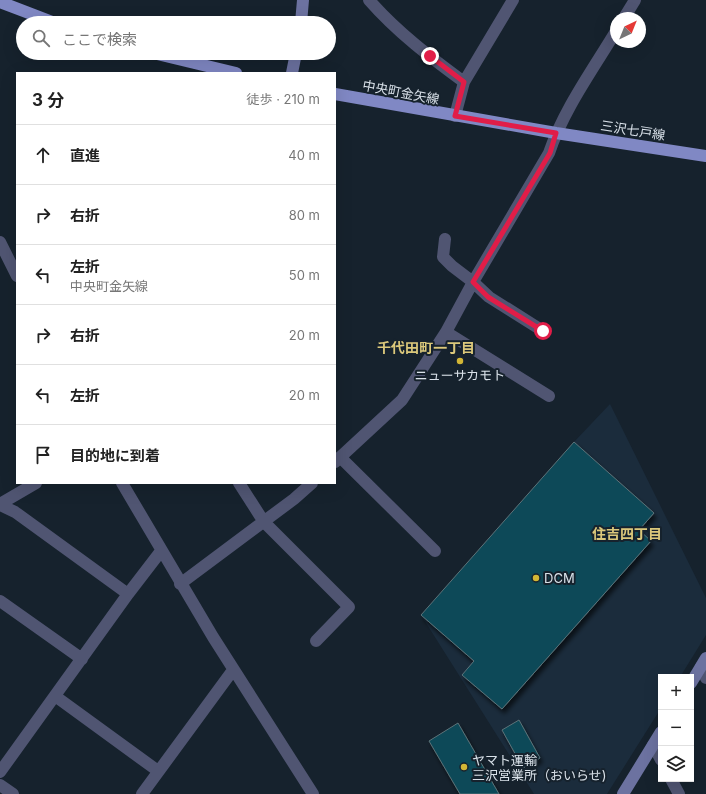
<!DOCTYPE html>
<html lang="ja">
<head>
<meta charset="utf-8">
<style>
	:root { --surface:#fff; --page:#f6f6f6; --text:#222; --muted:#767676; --line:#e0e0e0 }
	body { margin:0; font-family:Inter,"Noto Sans JP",sans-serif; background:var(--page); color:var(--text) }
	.controls { position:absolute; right:12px; bottom:12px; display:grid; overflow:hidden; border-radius:0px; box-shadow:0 4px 16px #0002 }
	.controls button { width:36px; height:36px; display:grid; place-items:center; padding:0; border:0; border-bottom:1px solid var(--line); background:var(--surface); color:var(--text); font:20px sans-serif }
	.compass { position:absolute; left:610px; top:12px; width:36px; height:36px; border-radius:50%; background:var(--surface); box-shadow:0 4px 16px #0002; rotate:43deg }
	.stop { position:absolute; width:12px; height:12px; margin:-9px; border:3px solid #e11d48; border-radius:50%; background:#fff }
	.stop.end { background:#e11d48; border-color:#fff; box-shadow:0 1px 4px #0008 }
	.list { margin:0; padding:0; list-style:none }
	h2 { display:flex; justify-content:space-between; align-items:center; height:52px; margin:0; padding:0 16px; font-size:17px }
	h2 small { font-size:13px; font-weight:400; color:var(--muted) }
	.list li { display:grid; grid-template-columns:26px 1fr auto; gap:12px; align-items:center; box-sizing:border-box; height:60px; padding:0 16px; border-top:1px solid var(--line) }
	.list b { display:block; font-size:15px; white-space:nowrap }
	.list p { margin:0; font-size:13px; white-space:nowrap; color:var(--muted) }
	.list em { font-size:13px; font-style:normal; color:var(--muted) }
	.icon { flex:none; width:22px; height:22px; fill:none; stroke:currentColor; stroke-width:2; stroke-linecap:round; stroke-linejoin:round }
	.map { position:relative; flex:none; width:706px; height:794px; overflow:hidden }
	.search { position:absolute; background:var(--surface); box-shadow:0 4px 16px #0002; left:16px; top:16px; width:320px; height:44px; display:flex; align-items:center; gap:10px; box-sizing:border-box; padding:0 14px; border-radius:22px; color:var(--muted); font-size:15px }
	.panel { position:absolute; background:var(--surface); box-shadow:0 4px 16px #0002; left:16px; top:72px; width:320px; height:412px; border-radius:0px }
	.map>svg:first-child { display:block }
</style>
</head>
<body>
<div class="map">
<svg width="706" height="794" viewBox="0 0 706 794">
	<defs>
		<filter id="shadow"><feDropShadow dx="2.5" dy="4.5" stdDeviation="2" flood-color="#0009"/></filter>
	</defs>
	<rect width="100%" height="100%" fill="#16222d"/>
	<path fill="#1b2c3c" d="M610 404 706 598V635L680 677H661V708L607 794H534L421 615 574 442Z"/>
	<path fill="#094958" stroke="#5d7379" filter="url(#shadow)" d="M574 442 654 513 639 530 651 541 502 709 462 675 474 661 421 615Z
		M519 720 540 758 523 768 502 730Z
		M458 723 499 794H460L429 741Z"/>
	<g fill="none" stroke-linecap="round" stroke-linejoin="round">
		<path stroke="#505572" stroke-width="12" d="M369 0C397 32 430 57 464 82L455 116
			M624 18 635 0
			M464 82 513 0
			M445 239 443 257 452 266 473 282 489 297 543 331
			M0 242 17 276
			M446 332 549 396
			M340 457 435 551
			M335 462 402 400 446 332 473 282 549 153C564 109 592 71 616 31
			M122 483 213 637 313 794
			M239 483 264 522 349 607 316 641
			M0 504 36 483
			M0 505 15 512 128 594
			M180 584 294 499 312 483
			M0 601 82 659
			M701 667 706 678
			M55 696 158 771
			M653 745 661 760
			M0 772 128 594 161 551
			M671 779 679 794
			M0 785 13 794
			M142 794 233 670"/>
		<path stroke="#6c72a0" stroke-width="12" d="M301 23 303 0
			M292 73 296 53
			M691 683 706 658
			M623 794 661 732"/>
		<path stroke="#8088c4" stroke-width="12" d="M0 2 55 23
			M153 53 236 73
			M335 94 556 133 706 156"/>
	</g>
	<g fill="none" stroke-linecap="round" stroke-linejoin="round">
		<path stroke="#e11d48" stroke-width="5" d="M430 56 464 82 455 116 556 133 550 153 473 282 488 297 543 331"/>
	</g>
	<g fill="#d3b635" stroke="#16222d" stroke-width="1.5">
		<circle cx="460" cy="361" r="4"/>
		<circle cx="536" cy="578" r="4"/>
		<circle cx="464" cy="767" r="4"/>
	</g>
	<g text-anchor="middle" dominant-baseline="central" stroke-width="4" stroke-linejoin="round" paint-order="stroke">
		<g font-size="13" fill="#d9e1e9" stroke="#16222d">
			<text transform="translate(401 92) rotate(11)">中央町金矢線</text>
			<text transform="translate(633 130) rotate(9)">三沢七戸線</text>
		</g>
		<g font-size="13" fill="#d9e1e9" stroke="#16222d" text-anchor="start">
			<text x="460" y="375" text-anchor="middle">ニューサカモト</text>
			<text x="544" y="578">DCM</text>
			<text x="472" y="760">ヤマト運輸<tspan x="472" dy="15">三沢営業所（おいらせ)</tspan></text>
		</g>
		<g font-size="14" font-weight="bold" fill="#dbc87b" stroke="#16222d">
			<text x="426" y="347">千代田町一丁目</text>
			<text x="627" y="533">住吉四丁目</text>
		</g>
	</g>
</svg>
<div class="controls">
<button>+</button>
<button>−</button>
<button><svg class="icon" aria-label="layers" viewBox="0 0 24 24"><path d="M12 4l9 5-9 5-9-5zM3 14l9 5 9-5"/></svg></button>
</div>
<svg class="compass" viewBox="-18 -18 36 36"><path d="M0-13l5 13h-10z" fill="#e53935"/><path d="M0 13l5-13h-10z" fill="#767676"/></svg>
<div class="stop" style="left:543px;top:331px"></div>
<div class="stop end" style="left:430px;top:56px"></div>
<div class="search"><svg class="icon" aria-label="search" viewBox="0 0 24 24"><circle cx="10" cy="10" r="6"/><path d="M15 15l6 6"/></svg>ここで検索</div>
<section class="panel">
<h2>3 分<small>徒歩 · 210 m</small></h2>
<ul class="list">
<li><svg class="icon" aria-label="ahead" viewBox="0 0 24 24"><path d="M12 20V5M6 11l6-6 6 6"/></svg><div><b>直進</b></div><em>40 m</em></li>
<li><svg class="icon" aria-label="right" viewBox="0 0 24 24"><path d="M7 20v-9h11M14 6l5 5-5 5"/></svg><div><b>右折</b></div><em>80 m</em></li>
<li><svg class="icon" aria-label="left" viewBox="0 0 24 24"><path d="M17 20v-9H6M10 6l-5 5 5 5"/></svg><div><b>左折</b><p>中央町金矢線</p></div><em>50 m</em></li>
<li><svg class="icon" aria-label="right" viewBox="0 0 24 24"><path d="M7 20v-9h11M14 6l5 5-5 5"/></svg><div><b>右折</b></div><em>20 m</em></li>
<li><svg class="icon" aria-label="left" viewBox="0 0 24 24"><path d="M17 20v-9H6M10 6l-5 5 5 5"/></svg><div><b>左折</b></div><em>20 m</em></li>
<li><svg class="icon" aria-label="arrive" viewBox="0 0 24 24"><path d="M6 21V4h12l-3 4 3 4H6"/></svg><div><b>目的地に到着</b></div></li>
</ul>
</section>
</div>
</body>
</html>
